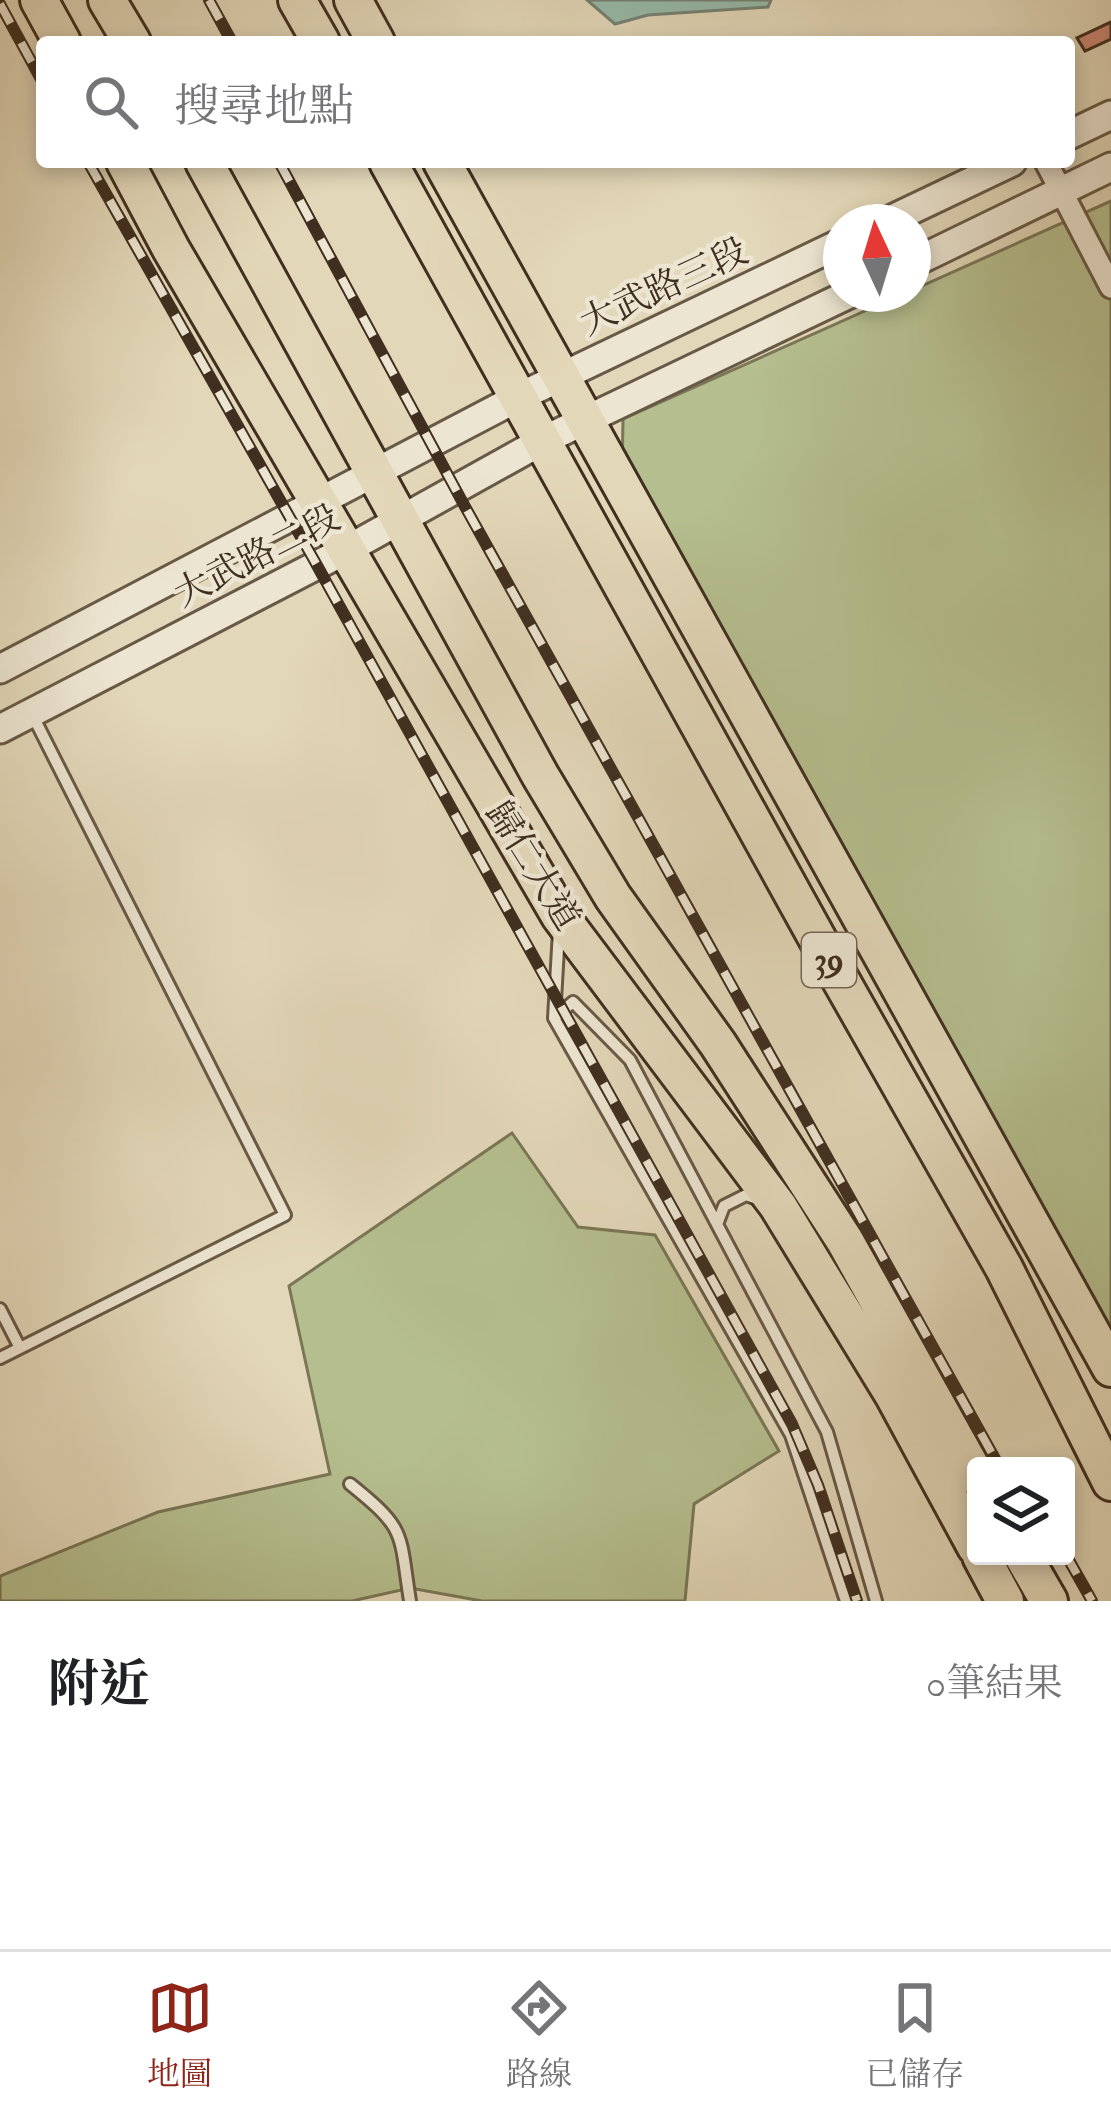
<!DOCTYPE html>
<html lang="zh-TW">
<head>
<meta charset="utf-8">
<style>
	:root { --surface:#fff; --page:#f6f6f6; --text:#202124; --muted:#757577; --line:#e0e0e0; --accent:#8f2418 }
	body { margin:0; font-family:"IM FELL Double Pica","Noto Serif TC",serif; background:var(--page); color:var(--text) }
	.controls { position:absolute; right:36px; bottom:36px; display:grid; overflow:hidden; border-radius:12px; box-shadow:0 6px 18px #0003 }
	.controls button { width:108px; height:108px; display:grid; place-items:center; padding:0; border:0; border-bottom:3px solid var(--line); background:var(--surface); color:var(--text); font:60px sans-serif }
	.compass { position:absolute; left:823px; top:204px; width:108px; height:108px; border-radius:50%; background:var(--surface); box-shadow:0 6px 18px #0003; rotate:356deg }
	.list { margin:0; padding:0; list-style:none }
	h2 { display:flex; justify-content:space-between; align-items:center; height:156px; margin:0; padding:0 48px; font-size:51px }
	h2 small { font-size:39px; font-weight:400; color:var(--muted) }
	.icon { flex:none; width:66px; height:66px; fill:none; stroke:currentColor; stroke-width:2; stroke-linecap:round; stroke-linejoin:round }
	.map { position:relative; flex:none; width:1111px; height:1601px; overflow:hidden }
	.search { position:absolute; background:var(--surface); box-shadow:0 6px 18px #0003; left:36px; right:36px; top:36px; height:132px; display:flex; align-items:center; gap:30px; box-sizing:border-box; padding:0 42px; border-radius:12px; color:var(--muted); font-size:45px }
	.sheet { height:348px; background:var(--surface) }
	nav { display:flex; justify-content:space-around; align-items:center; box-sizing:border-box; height:168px; border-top:3px solid var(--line); background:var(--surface); font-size:33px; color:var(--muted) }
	nav a { display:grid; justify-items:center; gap:6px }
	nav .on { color:var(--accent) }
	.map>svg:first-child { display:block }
</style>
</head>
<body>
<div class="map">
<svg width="1111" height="1601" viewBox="0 0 1111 1601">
	<rect width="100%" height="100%" fill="#e2d7b8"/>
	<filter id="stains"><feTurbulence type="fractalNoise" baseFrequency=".00167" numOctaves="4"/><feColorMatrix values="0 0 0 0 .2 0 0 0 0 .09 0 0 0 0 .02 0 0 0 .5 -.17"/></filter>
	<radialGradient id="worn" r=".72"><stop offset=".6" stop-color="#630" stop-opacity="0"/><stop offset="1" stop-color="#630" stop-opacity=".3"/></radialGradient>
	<path fill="#b5be8e" stroke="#7a7657" stroke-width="3" d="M1111 201V1355L622 477 623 419 903 294H913V290Z
		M512 1133 578 1227 655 1235 779 1451 694 1504 685 1601H482L410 1588 352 1601H0V1576L158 1512 330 1474 289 1286Z"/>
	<path fill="#96baaa" stroke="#748273" stroke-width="3" d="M587 0H771L768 7 648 15 615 24Z"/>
	<path fill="#cd8876" stroke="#402f20" stroke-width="3" d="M1111 22V39L1085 51 1077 38Z"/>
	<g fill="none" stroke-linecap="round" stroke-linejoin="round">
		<defs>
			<path id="service" d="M559 931 554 1018 791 1435 846 1601
				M554 1018 573 1002 630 1060 827 1432 876 1601
				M718 1222 724 1206 746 1195 760 1200
				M0 1309 19 1346
				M0 1358 285 1215 33 716
				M350 1484C407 1530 399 1531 410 1601"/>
			<path id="minor" d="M1046 162 1111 287"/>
			<path id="tertiary" d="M1069 135 1111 115
				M886 222 1012 162
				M913 263 1111 167
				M0 669 519 397 841 243
				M0 729 348 549 544 440 849 294"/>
			<path id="primary" d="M39 0 62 42
				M107 0 132 42
				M297 0 321 42
				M353 0 376 42
				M125 162 171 249 560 916 778 1206 893 1394 976 1547
				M204 162 540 775 613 897 718 1044 845 1241 976 1476
				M388 162 822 947 1004 1268 1111 1482
				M442 162 1111 1368
				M981 1556 1005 1601
				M1023 1556 1049 1601"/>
		</defs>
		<use href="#service" stroke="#685946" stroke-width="16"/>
		<use href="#minor" stroke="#685946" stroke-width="27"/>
		<use href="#tertiary" stroke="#685946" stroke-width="33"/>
		<use href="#primary" stroke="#402f20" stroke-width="42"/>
		<use href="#service" stroke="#ece5d1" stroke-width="10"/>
		<use href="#minor" stroke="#ece5d1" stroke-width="21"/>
		<use href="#tertiary" stroke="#ece5d1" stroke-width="27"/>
		<use href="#primary" stroke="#e2d7b8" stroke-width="36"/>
		<defs>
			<path id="rail" d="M209 0 232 42
				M0 4 42 81
				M88 162 314 560 792 1424 818 1485 857 1601
				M279 162 463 503 999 1466
				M1066 1555 1092 1601"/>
		</defs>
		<use href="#rail" stroke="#402f20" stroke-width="12"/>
		<use href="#rail" stroke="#ece5d1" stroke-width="8" stroke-dasharray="22" stroke-linecap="butt"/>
	</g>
	<g text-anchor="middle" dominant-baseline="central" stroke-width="9" stroke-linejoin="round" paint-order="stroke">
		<rect fill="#ece5d1" stroke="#746655" stroke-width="3" x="802" y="933" width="54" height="54" rx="9"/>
		<g font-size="33" font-weight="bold" fill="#402f20">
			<text x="829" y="960">39</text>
		</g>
		<g font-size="36" fill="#402f20" stroke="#ece5d1">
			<text transform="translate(664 287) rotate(-25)">大武路三段</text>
			<text transform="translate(257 556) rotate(-27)">大武路二段</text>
			<text transform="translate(533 866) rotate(58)">歸仁大道</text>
		</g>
	</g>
	<rect width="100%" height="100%" filter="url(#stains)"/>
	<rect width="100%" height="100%" fill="url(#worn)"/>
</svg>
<div class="controls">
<button><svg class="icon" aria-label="layers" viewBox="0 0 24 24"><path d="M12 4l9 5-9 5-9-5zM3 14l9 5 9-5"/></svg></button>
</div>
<svg class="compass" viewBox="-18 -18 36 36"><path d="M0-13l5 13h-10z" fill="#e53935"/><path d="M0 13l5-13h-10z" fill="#757577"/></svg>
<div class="search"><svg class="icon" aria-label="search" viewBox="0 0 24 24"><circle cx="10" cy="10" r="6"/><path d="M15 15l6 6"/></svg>搜尋地點</div>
</div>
<section class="sheet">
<h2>附近<small>0筆結果</small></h2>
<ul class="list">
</ul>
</section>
<nav>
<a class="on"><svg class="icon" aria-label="map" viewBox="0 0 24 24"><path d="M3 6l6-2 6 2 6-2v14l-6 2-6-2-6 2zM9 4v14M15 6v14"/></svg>地圖</a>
<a><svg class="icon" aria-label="directions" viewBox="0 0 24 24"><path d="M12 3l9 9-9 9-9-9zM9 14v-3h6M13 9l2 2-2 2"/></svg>路線</a>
<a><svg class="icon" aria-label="saved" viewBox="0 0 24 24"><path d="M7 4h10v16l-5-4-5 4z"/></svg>已儲存</a>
</nav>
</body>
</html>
